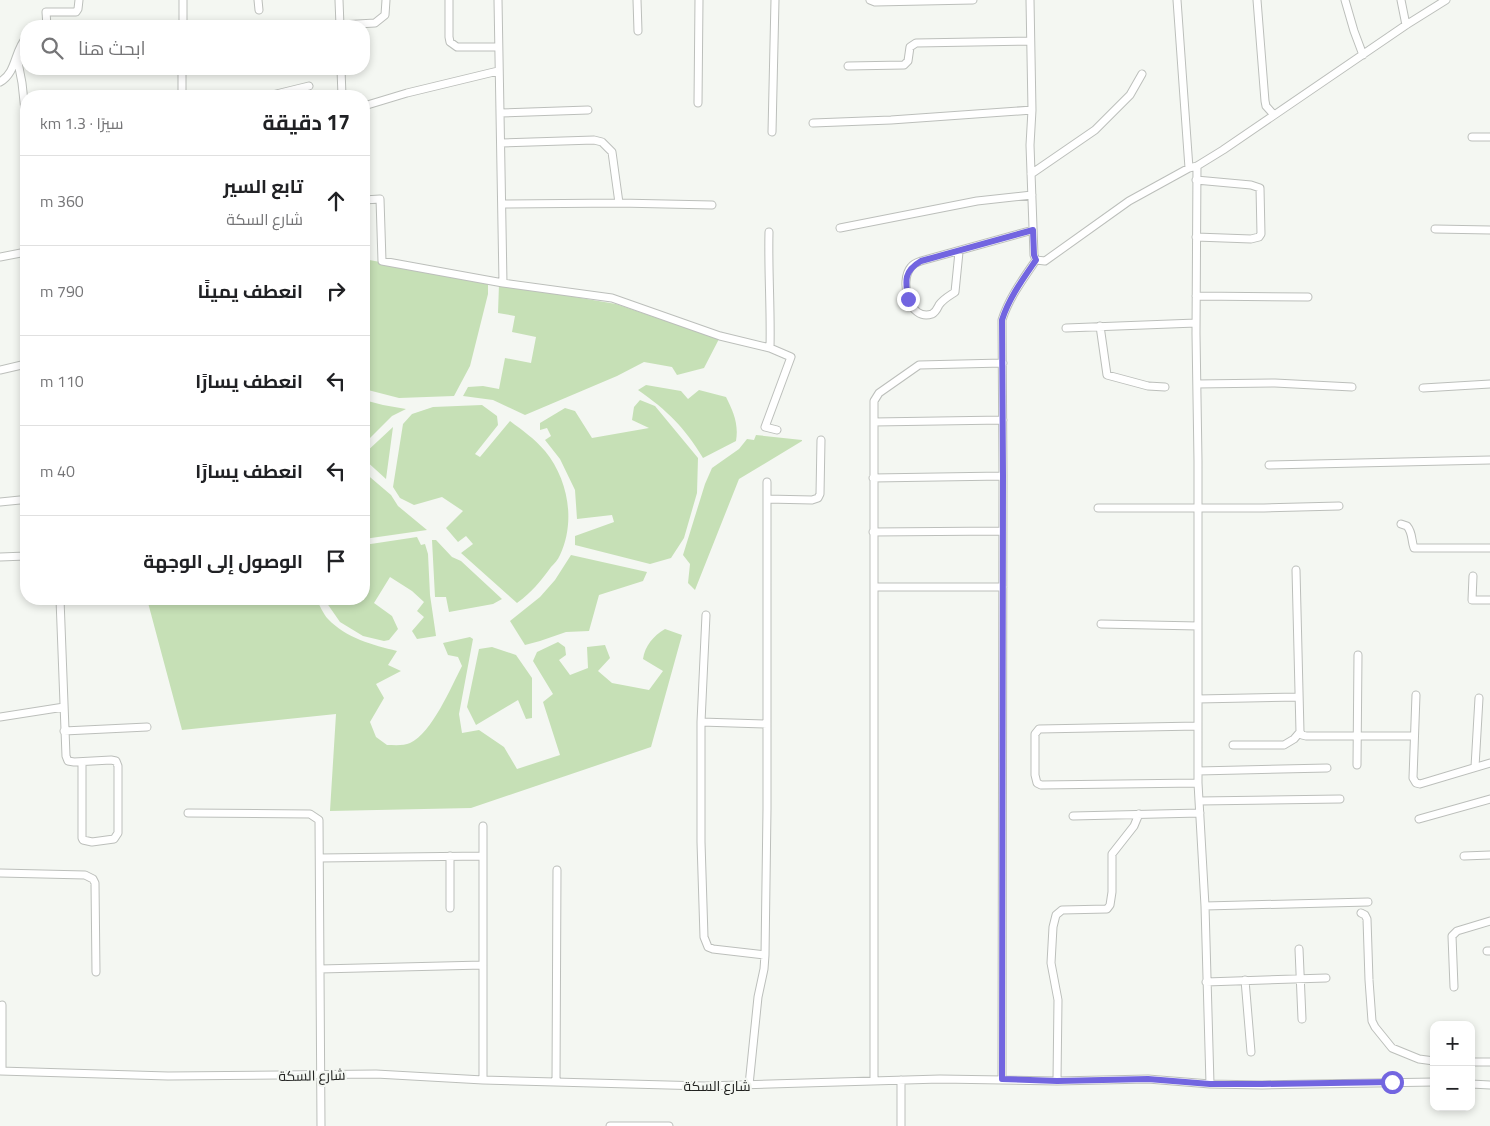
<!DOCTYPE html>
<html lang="ar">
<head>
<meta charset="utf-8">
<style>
	:root { --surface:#fff; --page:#f6f6f6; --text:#202124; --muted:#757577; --line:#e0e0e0 }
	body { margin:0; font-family:"Titillium Web",Cairo,sans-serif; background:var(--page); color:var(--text); direction:rtl }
	.controls { position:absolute; right:15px; bottom:15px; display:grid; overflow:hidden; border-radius:10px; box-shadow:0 2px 8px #0003 }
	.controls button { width:45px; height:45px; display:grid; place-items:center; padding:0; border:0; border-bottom:1px solid var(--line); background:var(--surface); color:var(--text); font:25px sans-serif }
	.stop { position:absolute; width:15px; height:15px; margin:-11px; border:4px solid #7265e0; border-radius:50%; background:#fff }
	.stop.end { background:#7265e0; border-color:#fff; box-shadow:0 1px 5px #0008 }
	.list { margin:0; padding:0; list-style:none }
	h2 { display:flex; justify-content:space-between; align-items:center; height:65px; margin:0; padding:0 20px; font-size:21px }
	h2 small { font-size:16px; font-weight:400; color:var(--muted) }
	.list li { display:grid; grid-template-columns:32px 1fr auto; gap:15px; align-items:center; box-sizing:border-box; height:90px; padding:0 20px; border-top:1px solid var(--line) }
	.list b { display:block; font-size:19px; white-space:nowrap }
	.list p { margin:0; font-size:16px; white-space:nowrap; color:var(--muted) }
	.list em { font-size:16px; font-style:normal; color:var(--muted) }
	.icon { flex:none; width:28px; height:28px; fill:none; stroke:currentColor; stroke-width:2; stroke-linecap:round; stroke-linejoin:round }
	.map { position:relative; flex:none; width:1490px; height:1126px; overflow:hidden; direction:ltr }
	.search { position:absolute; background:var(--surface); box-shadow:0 2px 8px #0003; left:20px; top:20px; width:350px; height:55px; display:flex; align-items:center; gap:12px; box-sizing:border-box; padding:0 18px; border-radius:20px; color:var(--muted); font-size:19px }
	.panel { position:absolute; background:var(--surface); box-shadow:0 2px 8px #0003; left:20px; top:90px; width:350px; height:515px; border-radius:20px; direction:rtl }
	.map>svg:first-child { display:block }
</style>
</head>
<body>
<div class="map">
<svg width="1490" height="1126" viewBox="0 0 1490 1126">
	<rect width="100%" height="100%" fill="#f4f7f2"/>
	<path fill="#c6e0b6" d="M364 259 488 282V294L470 366 454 396 399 398 364 389Z
		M499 284 616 304 719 339 704 368 677 375 672 367 644 362 617 376 525 415 493 400 463 396 468 387 483 386 499 389 505 358 531 363 536 337 512 332 515 316 498 313Z
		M646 385 681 391 688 399 699 390 726 397C733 411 739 424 736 441L703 458C685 428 667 410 638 390Z
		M364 400 383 405 406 409 392 416 364 444Z
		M640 400 655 406 698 458 697 493 684 538 671 558 650 564 575 545V536L614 522 612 515 577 519 575 490 560 459 545 440 551 436 547 428 540 430V423L565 408 575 411 592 438 649 428 632 420 634 407Z
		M482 405 497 416 498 425 475 454 480 457 510 421C522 430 535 439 545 451 568 479 576 521 560 555 558 560 554 564 551 567 539 583 533 591 517 603L461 553 473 544 466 536 458 542 446 528 463 511 442 497 414 505 400 498 393 487 403 424 412 414 433 407Z
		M393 427 386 479 364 459V454Z
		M756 435 802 440V441L739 479 695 590 688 583 690 564 683 555 705 484 712 468 739 449 747 439 754 440Z
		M364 472 391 495 398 506 427 530 364 539Z
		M417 537 421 545 425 544 428 554 430 595 436 636 417 639 412 631 424 617 417 611 424 602 412 591 390 577 374 603 392 616 398 629 389 640 384 641 363 636 340 622 324 599H364V545Z
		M432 540H436L452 557 461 561 502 599 493 604 449 612 446 597H435Z
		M571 555 647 572 643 581 599 595 589 631 566 632 540 641 525 645 510 621 540 597 555 580Z
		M147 599H316C320 605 323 614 328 619 346 638 373 645 397 651L388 665 401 671 376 684 384 698 370 722 376 737 387 745C394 745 404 746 410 743 432 733 451 687 462 666L458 657 448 655 443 643 470 637 473 639 459 714 462 733 479 730 504 747 517 769 560 755 543 702 553 694 533 661 537 652 558 642 565 647 566 655 559 660 570 675 588 668 587 647 605 645 610 658 598 671 612 683 649 690 663 671 643 659C645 646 653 636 665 629L682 635 651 747 471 808 330 811 336 714 182 730Z
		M492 647 516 655 532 678V718L526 719 518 700 476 725 467 707 479 649Z"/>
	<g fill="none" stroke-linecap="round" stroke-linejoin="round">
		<defs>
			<path id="minor" d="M258 0 259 10
				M339 0 340 26
				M449 0V37L450 42 457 47H498
				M498 0 503 283
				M637 0 638 31
				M870 0 875 2 973 0
				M1030 0 1032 110 1030 145 1034 255 1036 260
				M1177 0 1189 168
				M1257 0 1265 101 1266 106 1274 115
				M1345 0 1354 31 1363 55
				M1401 0 1406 25
				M340 25 375 23 385 15 386 0
				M47 26 46 12H76L78 9 79 0
				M183 26V0
				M17 57 22 83 26 120
				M848 66 904 65 908 61 910 47 916 43 1030 41
				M341 69 342 96
				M0 82C17 72 14 51 26 38
				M182 96V69
				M268 96 309 86
				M698 103 699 0
				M364 106 407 93 498 71
				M500 113 588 110
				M813 123 891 120 1032 110
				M772 132 775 0
				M1472 137H1490
				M501 143 594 140 602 142 612 152 619 203
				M1197 166 1196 334 1198 461V783L1205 906 1210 1084
				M1031 174 1095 130 1130 95 1142 74
				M364 200 380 199 382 261 503 283 612 298 720 336 770 348 791 357 765 427 777 430
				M502 204 619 203 712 205
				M840 228 977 201 1032 195
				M1435 229 1490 230
				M769 232C768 271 771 309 770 348
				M1196 237 1251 239 1259 237 1261 234 1260 188 1251 185 1196 180
				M959 252 955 292C949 296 943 299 939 305 937 309 936 312 932 314 909 322 899 281 911 267 913 264 918 262 921 261L1033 230
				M0 257 26 252
				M1036 260 1045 261 1129 201 1189 168 1197 166 1223 150 1406 25 1446 0
				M1196 296 1308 297
				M1100 326 1107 375 1148 386 1165 387
				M1066 328 1196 323
				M0 370 26 364
				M1197 384 1275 383 1352 387
				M1423 388 1490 384
				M874 422 1003 420
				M1269 465 1490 460
				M873 478 1003 476
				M767 499 812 500 818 498 820 494 821 440
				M0 502 20 500
				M1098 508H1264L1339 506
				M1401 524 1407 526C1413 533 1411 540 1414 548H1490
				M873 532 1003 531
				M0 557 26 556
				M1296 570 1300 732 1302 735 1306 736H1414
				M1473 576 1472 600H1490
				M874 587H1003
				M60 599 66 756 68 761 74 762 111 760 116 761 118 766V833L114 839 92 842 83 840 82 838V762
				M706 615 701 722V842L704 937 708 947 713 949 765 955
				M1101 624 1198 626
				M1416 695 1413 778 1416 783 1420 784 1490 763
				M1198 699 1299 697
				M0 717 64 707
				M701 722 767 724
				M1198 726 1039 729 1035 734V775L1037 783 1041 785 1198 783
				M64 731 147 727
				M1233 745H1284L1294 739 1300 732
				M1357 765 1358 655
				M1475 767 1479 698
				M1198 771 1327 768
				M1199 801 1340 799
				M188 813 310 814 319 820 321 1126
				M1073 816 1200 813
				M1419 819 1490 799
				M483 826V1080
				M450 856V908
				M1464 856 1490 855
				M320 858 483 856
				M0 873 85 875 93 879 95 883 96 972
				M1205 906 1368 902
				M1361 913 1365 915 1367 919 1369 980 1372 1021 1375 1027 1392 1048 1419 1059 1434 1061
				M1299 949 1302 1019
				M1487 951H1490
				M320 969 483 965
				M1245 980 1251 1052
				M1206 982 1326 978
				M1454 987 1452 936 1457 931 1490 921
				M2 1005V1071
				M1471 1062H1490
				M0 1071 168 1076 376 1074 483 1080 705 1086 940 1079 1057 1081 1148 1079 1210 1084 1262 1085 1434 1082
				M1002 1079 1003 476 1002 320C1009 298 1023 279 1036 260
				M901 1080V1126
				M874 1081V401L879 393 919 365 1003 363
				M1057 1081 1058 1000 1051 963 1053 927 1056 915 1062 910 1107 909 1110 905 1112 892V854L1134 826 1139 814
				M556 1082 557 870
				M1471 1084 1490 1085
				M749 1085 758 997 764 969 765 955 767 809V482
				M610 1126H669"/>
		</defs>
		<use href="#minor" stroke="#bcbfbb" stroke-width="9"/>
		<use href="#minor" stroke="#fff" stroke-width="7"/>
	</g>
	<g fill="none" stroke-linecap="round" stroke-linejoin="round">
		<path stroke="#7265e0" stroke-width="6" d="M908 299C905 280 904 271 921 261L1033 230 1034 255 1036 260C1023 279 1009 298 1002 320L1003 476 1002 1079 1057 1081 1148 1079 1210 1084H1262L1392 1082"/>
	</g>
	<g text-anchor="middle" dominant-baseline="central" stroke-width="4.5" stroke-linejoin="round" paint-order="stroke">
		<g font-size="14" fill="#212220" stroke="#f4f7f2">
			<text transform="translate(312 1075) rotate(-1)">شارع السكة</text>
			<text x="717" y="1085">شارع السكة</text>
		</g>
	</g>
</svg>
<div class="controls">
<button>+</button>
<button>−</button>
</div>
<div class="stop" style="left:1392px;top:1082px"></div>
<div class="stop end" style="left:908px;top:299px"></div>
<div class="search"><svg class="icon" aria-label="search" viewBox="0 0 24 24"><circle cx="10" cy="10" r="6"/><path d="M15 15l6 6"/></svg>ابحث هنا</div>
<section class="panel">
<h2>17 دقيقة<small>سيرًا · 1.3 km</small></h2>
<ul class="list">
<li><svg class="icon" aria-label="ahead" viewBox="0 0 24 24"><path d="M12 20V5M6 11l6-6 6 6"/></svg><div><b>تابع السير</b><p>شارع السكة</p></div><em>360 m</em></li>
<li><svg class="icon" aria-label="right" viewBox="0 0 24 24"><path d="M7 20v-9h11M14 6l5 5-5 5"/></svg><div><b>انعطف يمينًا</b></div><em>790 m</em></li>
<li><svg class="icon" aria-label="left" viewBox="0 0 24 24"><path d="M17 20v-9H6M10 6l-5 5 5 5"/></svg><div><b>انعطف يسارًا</b></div><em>110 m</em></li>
<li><svg class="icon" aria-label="left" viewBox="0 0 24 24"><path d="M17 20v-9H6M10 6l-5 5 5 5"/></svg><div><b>انعطف يسارًا</b></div><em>40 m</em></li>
<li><svg class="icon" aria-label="arrive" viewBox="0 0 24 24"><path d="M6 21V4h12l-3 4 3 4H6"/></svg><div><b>الوصول إلى الوجهة</b></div></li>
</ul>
</section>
</div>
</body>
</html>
